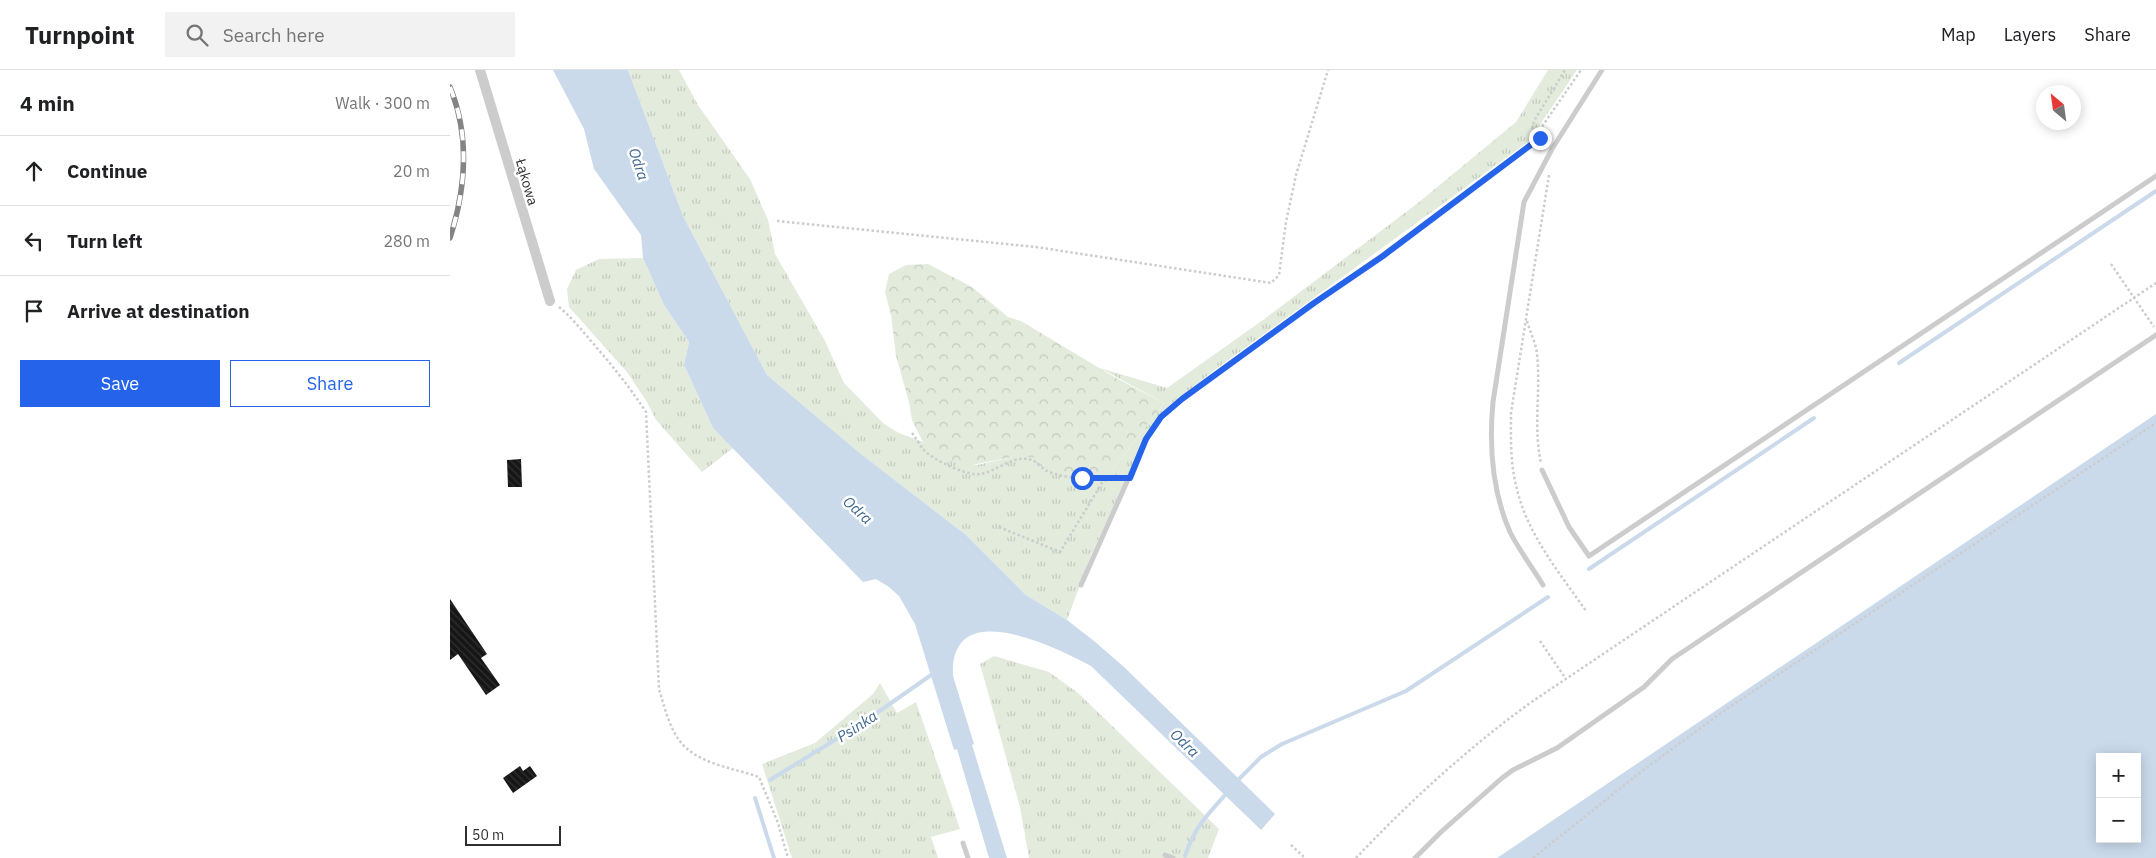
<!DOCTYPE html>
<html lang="en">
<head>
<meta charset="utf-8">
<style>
	:root { --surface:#fff; --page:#f2f2f2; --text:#202124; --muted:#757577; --line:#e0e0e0; --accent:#2563eb }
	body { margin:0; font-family:"IBM Plex Sans",sans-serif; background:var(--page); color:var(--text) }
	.controls { position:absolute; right:15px; bottom:15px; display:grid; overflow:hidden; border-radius:0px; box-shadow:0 2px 12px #0003 }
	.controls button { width:45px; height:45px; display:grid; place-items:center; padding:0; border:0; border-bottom:1px solid var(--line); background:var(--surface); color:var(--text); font:25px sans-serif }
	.compass { position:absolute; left:1586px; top:15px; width:45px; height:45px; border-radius:50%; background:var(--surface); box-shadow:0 2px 12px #0003; rotate:331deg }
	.scale { position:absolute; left:15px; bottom:12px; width:96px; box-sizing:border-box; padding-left:5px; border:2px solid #2f2f2f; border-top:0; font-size:14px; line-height:18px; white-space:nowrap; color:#2f2f2f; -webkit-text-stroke:4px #fff; paint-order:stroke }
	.stop { position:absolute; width:15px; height:15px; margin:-11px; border:4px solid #2563eb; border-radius:50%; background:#fff }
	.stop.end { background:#2563eb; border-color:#fff; box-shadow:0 1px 5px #0008 }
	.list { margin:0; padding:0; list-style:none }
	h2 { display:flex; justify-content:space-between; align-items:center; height:65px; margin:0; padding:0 20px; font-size:21px }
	h2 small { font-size:16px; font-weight:400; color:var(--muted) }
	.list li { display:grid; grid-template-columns:32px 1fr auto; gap:15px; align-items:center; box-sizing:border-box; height:70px; padding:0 20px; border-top:1px solid var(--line) }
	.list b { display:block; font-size:19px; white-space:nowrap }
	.list em { font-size:16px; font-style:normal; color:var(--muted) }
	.actions { display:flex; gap:10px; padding:15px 20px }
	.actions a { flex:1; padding:11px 0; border:1px solid var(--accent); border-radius:0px; text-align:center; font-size:18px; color:var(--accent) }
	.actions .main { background:var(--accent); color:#fff }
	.icon { flex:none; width:28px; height:28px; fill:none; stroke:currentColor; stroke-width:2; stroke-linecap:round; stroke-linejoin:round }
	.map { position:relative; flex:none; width:1706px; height:788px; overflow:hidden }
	header { display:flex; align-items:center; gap:30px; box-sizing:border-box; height:70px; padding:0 25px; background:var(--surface); border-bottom:1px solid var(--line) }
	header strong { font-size:24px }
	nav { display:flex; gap:28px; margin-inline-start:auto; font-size:18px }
	.search { width:350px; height:45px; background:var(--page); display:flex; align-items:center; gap:12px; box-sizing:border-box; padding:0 18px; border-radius:0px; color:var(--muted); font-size:19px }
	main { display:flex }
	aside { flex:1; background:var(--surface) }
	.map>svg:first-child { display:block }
</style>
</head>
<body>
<header>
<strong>Turnpoint</strong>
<div class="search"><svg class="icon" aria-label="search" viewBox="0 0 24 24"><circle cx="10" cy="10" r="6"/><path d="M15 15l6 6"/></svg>Search here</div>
<nav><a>Map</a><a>Layers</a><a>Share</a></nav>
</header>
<main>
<aside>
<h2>4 min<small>Walk · 300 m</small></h2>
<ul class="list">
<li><svg class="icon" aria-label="ahead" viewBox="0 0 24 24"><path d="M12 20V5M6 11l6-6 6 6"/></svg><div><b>Continue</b></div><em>20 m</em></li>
<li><svg class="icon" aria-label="left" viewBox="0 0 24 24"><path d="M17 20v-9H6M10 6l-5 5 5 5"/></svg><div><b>Turn left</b></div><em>280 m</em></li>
<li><svg class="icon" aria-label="arrive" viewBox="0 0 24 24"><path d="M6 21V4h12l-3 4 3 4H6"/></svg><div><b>Arrive at destination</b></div></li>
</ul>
<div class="actions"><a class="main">Save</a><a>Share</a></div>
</aside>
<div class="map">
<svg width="1706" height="788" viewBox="0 0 1706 788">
	<defs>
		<pattern id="grass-tufts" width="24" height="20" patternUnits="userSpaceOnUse" patternTransform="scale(1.25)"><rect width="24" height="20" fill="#e3ebdd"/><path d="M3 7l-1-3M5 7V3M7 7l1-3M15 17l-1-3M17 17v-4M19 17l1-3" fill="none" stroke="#c3cabe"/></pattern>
		<pattern id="forest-crowns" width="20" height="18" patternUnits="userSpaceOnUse" patternTransform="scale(1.25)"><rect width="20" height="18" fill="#e3ebdd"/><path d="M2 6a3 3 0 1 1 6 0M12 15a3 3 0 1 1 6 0" fill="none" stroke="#c3cabe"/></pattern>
		<pattern id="building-back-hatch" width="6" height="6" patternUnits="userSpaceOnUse" patternTransform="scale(1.25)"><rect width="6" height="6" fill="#161616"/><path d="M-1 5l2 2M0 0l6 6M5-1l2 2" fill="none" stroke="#303030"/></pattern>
	</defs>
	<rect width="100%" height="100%" fill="#fff"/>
	<path fill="url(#grass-tufts)" d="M178 0H229L248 35 300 109 318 150 325 184 375 271 394 313 434 354 449 363 473 372 499 390 527 395 563 387H584L594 396 661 402 714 333 650 298 717 318 813 250 968 133 1066 52 1098 0H1127L1079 71 766 299 721 334 709 347 673 415 640 488 617 550 576 525 516 465 411 384 317 305 233 146Z
		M193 188 214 235 239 272 234 295 263 358 283 378 252 402 206 350 197 332 177 302 119 237 117 219 126 200 149 189Z
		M544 586 599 602 628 623 769 759 758 788H579L570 737 530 594Z
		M430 613 447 643 466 632 510 759 481 767 488 788H342L312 694 365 673 423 624Z"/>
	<path fill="url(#forest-crowns)" d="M478 194 522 217 558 247 571 251 666 308 714 333 661 402 640 407 607 402 594 396 584 387H563L516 396 484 385 473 372 462 350 459 332 446 286 441 245 435 222 439 204 456 195Z"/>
	<path fill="#cadaeb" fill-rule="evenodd" d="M103 0H178L233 146 317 305 411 384 516 465 576 525 617 550 644 571 674 597 825 744 811 760 641 596C605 577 499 524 503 606L524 674 522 675 557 788H539L507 679 504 680 465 554 449 526 439 517 426 509 413 512 263 358 234 295 239 272 214 235 193 188 191 165 144 99 134 59Z
		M1706 344V788H1047ZM1650 687H1687V769H1650Z"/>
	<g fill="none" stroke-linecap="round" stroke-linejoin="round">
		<path stroke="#cadaeb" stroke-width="4" d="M1449 293 1706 121
			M1139 499 1364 348
			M320 710 411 654 484 603
			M787 711 811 687 832 674 956 621 1098 527
			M305 728 324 788
			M735 786C745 757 756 746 776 724"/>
	</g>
	<path fill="url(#building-back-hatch)" d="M71 389 72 417H58L57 390Z
		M0 529 37 584 31 588 50 615 36 625 8 584 0 590Z
		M70 696 73 701 80 696 87 706 63 723 53 708Z"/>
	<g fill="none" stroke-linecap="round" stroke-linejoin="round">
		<path stroke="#ccc" stroke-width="2.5" stroke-dasharray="2.5 2.5" stroke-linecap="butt" d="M1091 61V58L1131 0
			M1085 63 1082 59 1084 51 1115 0
			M1099 105 1061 343C1061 367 1060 391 1066 415 1076 463 1109 502 1136 541
			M327 151 586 177 821 213 829 205 836 152 846 105 878 0
			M1661 194 1704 257
			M109 237C121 247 131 259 141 271 161 294 179 316 196 342L209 619C214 636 219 656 229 670 246 694 284 698 309 707L328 753 338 788
			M1077 251C1080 262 1086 273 1087 284 1091 321 1083 357 1091 393
			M462 363C466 368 469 374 473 379 481 389 518 407 531 404 548 401 563 384 582 390 587 392 592 398 597 401 618 410 639 408 661 406
			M549 457 610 482 652 413 661 406 671 407
			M1090 571 1116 609
			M841 775 855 788
			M906 788C960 731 1017 679 1080 633L1706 213
			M1083 788 1192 701 1278 638 1706 353"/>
		<path stroke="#ccc" stroke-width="5" d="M1092 400 1119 457 1139 486 1706 106
			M631 515 696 369 711 347 732 329 864 233 933 185 1090 68
			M1093 515C1082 497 1069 480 1060 462 1042 421 1039 375 1043 332L1074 132 1102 79 1152 0
			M513 773 518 788
			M715 785 723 788
			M965 788 991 762 1052 708 1063 700 1107 678 1194 617 1222 589 1240 577 1706 265"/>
		<path stroke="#ccc" stroke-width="10" d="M30 0 100 231"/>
		<defs>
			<path id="rail" d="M0 17C20 66 16 118 0 168"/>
		</defs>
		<use href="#rail" stroke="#848484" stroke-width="5.5"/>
		<use href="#rail" stroke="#fff" stroke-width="4" stroke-dasharray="11" stroke-linecap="butt"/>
	</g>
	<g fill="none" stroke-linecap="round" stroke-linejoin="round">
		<path stroke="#2563eb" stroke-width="6" d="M632 408H680L696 369 711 347 732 329 864 233 933 186 1090 68"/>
	</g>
	<g text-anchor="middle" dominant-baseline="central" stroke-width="5" stroke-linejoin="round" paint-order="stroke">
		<g font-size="14" fill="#2f2f2f" stroke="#fff">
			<text transform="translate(77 112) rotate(74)">Łąkowa</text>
		</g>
		<g font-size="15" font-style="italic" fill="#3f668e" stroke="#fff">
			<text transform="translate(189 94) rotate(71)">Odra</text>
			<text transform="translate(408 440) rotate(42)">Odra</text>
			<text transform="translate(407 656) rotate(-33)">Psinka</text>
			<text transform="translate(735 673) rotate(44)">Odra</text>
		</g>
	</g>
</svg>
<div class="controls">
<button>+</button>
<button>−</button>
</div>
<svg class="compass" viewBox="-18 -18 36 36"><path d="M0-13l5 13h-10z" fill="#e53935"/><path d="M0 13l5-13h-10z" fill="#757577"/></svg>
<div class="scale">50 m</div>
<div class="stop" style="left:632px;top:408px"></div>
<div class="stop end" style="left:1090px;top:68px"></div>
</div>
</main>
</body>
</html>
